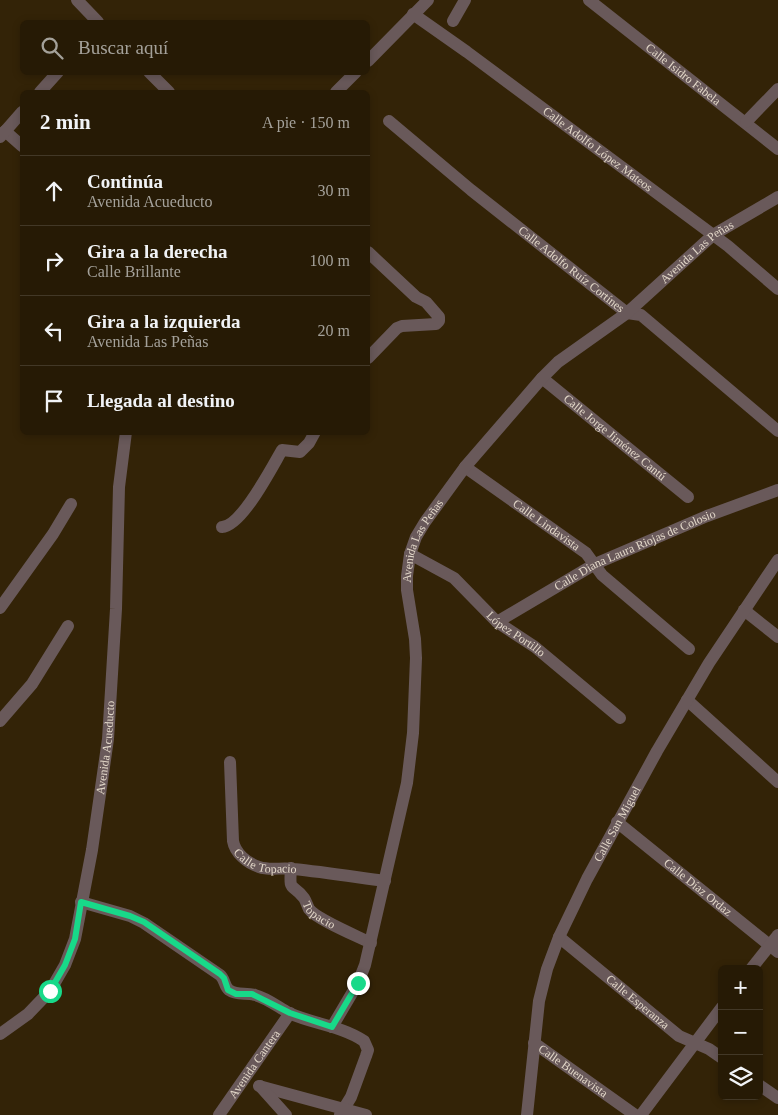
<!DOCTYPE html>
<html lang="es">
<head>
<meta charset="utf-8">
<style>
	:root { --surface:#261a05; --page:#322713; --text:#f1f3f6; --muted:#a4a19a; --line:#423827 }
	body { margin:0; font-family:Georgia,serif; background:var(--page); color:var(--text) }
	.controls { position:absolute; right:15px; bottom:15px; display:grid; overflow:hidden; border-radius:8px; box-shadow:0 2px 8px #0003 }
	.controls button { width:45px; height:45px; display:grid; place-items:center; padding:0; border:0; border-bottom:1px solid var(--line); background:var(--surface); color:var(--text); font:25px sans-serif }
	.stop { position:absolute; width:15px; height:15px; margin:-11px; border:4px solid #18d989; border-radius:50%; background:#fff }
	.stop.end { background:#18d989; border-color:#fff; box-shadow:0 1px 5px #0008 }
	.list { margin:0; padding:0; list-style:none }
	h2 { display:flex; justify-content:space-between; align-items:center; height:65px; margin:0; padding:0 20px; font-size:21px }
	h2 small { font-size:16px; font-weight:400; color:var(--muted) }
	.list li { display:grid; grid-template-columns:32px 1fr auto; gap:15px; align-items:center; box-sizing:border-box; height:70px; padding:0 20px; border-top:1px solid var(--line) }
	.list b { display:block; font-size:19px; white-space:nowrap }
	.list p { margin:0; font-size:16px; white-space:nowrap; color:var(--muted) }
	.list em { font-size:16px; font-style:normal; color:var(--muted) }
	.icon { flex:none; width:28px; height:28px; fill:none; stroke:currentColor; stroke-width:2; stroke-linecap:round; stroke-linejoin:round }
	.map { position:relative; flex:none; width:778px; height:1115px; overflow:hidden }
	.search { position:absolute; background:var(--surface); box-shadow:0 2px 8px #0003; left:20px; top:20px; width:350px; height:55px; display:flex; align-items:center; gap:12px; box-sizing:border-box; padding:0 18px; border-radius:8px; color:var(--muted); font-size:19px }
	.panel { position:absolute; background:var(--surface); box-shadow:0 2px 8px #0003; left:20px; top:90px; width:350px; height:345px; border-radius:8px }
	.map>svg:first-child { display:block }
</style>
</head>
<body>
<div class="map">
<svg width="778" height="1115" viewBox="0 0 778 1115">
	<rect width="100%" height="100%" fill="#332307"/>
	<g fill="none" stroke-linecap="round" stroke-linejoin="round">
		<g stroke="#69595a" stroke-width="12">
			<path d="M77 0 98 22"/>
			<path id="s1" d="M589 0 778 149"/>
			<path id="s2" d="M413 14 467 52 728 246 778 289"/>
			<path d="M453 21 465 0"/>
			<path d="M368 61 428 0"/>
			<path d="M149 72 169 92"/>
			<path d="M40 92 58 72"/>
			<path d="M336 92 356 72"/>
			<path id="s3" d="M389 121 471 190 627 313 641 315 778 431"/>
			<path d="M746 122 778 89"/>
			<path d="M5 131 22 146"/>
			<path d="M0 137 22 112"/>
			<path d="M368 252 416 297 426 302 439 317V321L436 324 402 326 397 328 368 358"/>
			<path id="s4" d="M542 378 688 497"/>
			<path id="s5" d="M465 467 586 553 602 575 689 649"/>
			<path d="M222 527C242 526 272 467 282 450L300 452 309 443 315 432"/>
			<path id="s6" d="M410 554 454 578 497 622 535 647 620 718"/>
			<path d="M0 608 53 534 71 504"/>
			<path d="M744 610 778 637"/>
			<path id="s7" d="M497 622 595 564 707 516 778 490"/>
			<path d="M687 700 778 782"/>
			<path d="M0 721 32 684 68 626"/>
			<path id="s8" d="M230 762 233 841C235 853 247 863 259 867 271 871 282 867 293 869 324 872 355 877 385 881"/>
			<path id="s9" d="M617 822 778 952"/>
			<path id="s10" d="M291 868C289 894 292 882 304 898 306 901 307 905 309 909 316 919 357 936 371 943"/>
			<path d="M81 902 130 916 144 923 220 975C225 979 224 986 229 990 237 996 246 992 255 995 267 998 278 1007 289 1013 313 1024 342 1026 364 1041L368 1050 366 1056 351 1097 340 1115"/>
			<path id="s11" d="M559 937 679 1036 709 1049 722 1058"/>
			<path d="M751 969 778 935"/>
			<path id="s12" d="M332 1027 358 983 365 965 407 783 413 733 416 658 415 639 407 590V576L410 554 416 537 425 522 465 467 542 378 558 362 627 313 713 235 778 197"/>
			<path id="s13" d="M0 1034 28 1014 50 991 65 965 75 939 92 850 108 739 116 609 119 487 126 432"/>
			<path id="s14" d="M534 1043 635 1115"/>
			<path d="M759 1085 778 1098"/>
			<path d="M259 1086 366 1115"/>
			<path d="M260 1086 286 1115"/>
			<path id="s15" d="M219 1115 290 1013"/>
			<path id="s16" d="M527 1115 539 1001 547 969 559 937 587 879 657 751 709 663 778 560"/>
			<path d="M641 1115 722 1007"/>
		</g>
	</g>
	<g fill="none" stroke-linecap="round" stroke-linejoin="round">
		<path stroke="#18d989" stroke-width="6" d="M50 991 65 965 75 939 81 902 130 916 144 922 220 974 224 978 228 990 236 994H252L290 1013 332 1027 358 983"/>
	</g>
	<g text-anchor="middle" dominant-baseline="central" stroke-width="4.5" stroke-linejoin="round" paint-order="stroke">
		<g font-size="12" fill="#e2d7c8" stroke="#291900">
			<text stroke="none"><textPath href="#s1" startOffset="120">Calle Isidro Fabela</textPath></text>
			<text stroke="none"><textPath href="#s2" startOffset="229">Calle Adolfo López Mateos</textPath></text>
			<text stroke="none"><textPath href="#s12" startOffset="909">Avenida Las Peñas</textPath></text>
			<text stroke="none"><textPath href="#s3" startOffset="235">Calle Adolfo Ruíz Cortínes</textPath></text>
			<text stroke="none"><textPath href="#s4" startOffset="94">Calle Jorge Jiménez Cantú</textPath></text>
			<text stroke="none"><textPath href="#s5" startOffset="100">Calle Lindavista</textPath></text>
			<text stroke="none"><textPath href="#s12" startOffset="504">Avenida Las Peñas</textPath></text>
			<text stroke="none"><textPath href="#s7" startOffset="156">Calle Diana Laura Riojas de Colosio</textPath></text>
			<text stroke="none"><textPath href="#s6" startOffset="134">López Portillo</textPath></text>
			<text stroke="none"><textPath href="#s13" startOffset="318">Avenida Acueducto</textPath></text>
			<text stroke="none"><textPath href="#s16" startOffset="309">Calle San Miguel</textPath></text>
			<text stroke="none"><textPath href="#s8" startOffset="122">Calle Topacio</textPath></text>
			<text stroke="none"><textPath href="#s9" startOffset="104">Calle Díaz Ordaz</textPath></text>
			<text stroke="none"><textPath href="#s10" startOffset="59">Topacio</textPath></text>
			<text stroke="none"><textPath href="#s11" startOffset="102">Calle Esperanza</textPath></text>
			<text stroke="none"><textPath href="#s15" startOffset="62">Avenida Cantera</textPath></text>
			<text stroke="none"><textPath href="#s14" startOffset="48">Calle Buenavista</textPath></text>
		</g>
	</g>
</svg>
<div class="controls">
<button>+</button>
<button>−</button>
<button><svg class="icon" aria-label="layers" viewBox="0 0 24 24"><path d="M12 4l9 5-9 5-9-5zM3 14l9 5 9-5"/></svg></button>
</div>
<div class="stop" style="left:50px;top:991px"></div>
<div class="stop end" style="left:358px;top:983px"></div>
<div class="search"><svg class="icon" aria-label="search" viewBox="0 0 24 24"><circle cx="10" cy="10" r="6"/><path d="M15 15l6 6"/></svg>Buscar aquí</div>
<section class="panel">
<h2>2 min<small>A pie · 150 m</small></h2>
<ul class="list">
<li><svg class="icon" aria-label="ahead" viewBox="0 0 24 24"><path d="M12 20V5M6 11l6-6 6 6"/></svg><div><b>Continúa</b><p>Avenida Acueducto</p></div><em>30 m</em></li>
<li><svg class="icon" aria-label="right" viewBox="0 0 24 24"><path d="M7 20v-9h11M14 6l5 5-5 5"/></svg><div><b>Gira a la derecha</b><p>Calle Brillante</p></div><em>100 m</em></li>
<li><svg class="icon" aria-label="left" viewBox="0 0 24 24"><path d="M17 20v-9H6M10 6l-5 5 5 5"/></svg><div><b>Gira a la izquierda</b><p>Avenida Las Peñas</p></div><em>20 m</em></li>
<li><svg class="icon" aria-label="arrive" viewBox="0 0 24 24"><path d="M6 21V4h12l-3 4 3 4H6"/></svg><div><b>Llegada al destino</b></div></li>
</ul>
</section>
</div>
</body>
</html>
